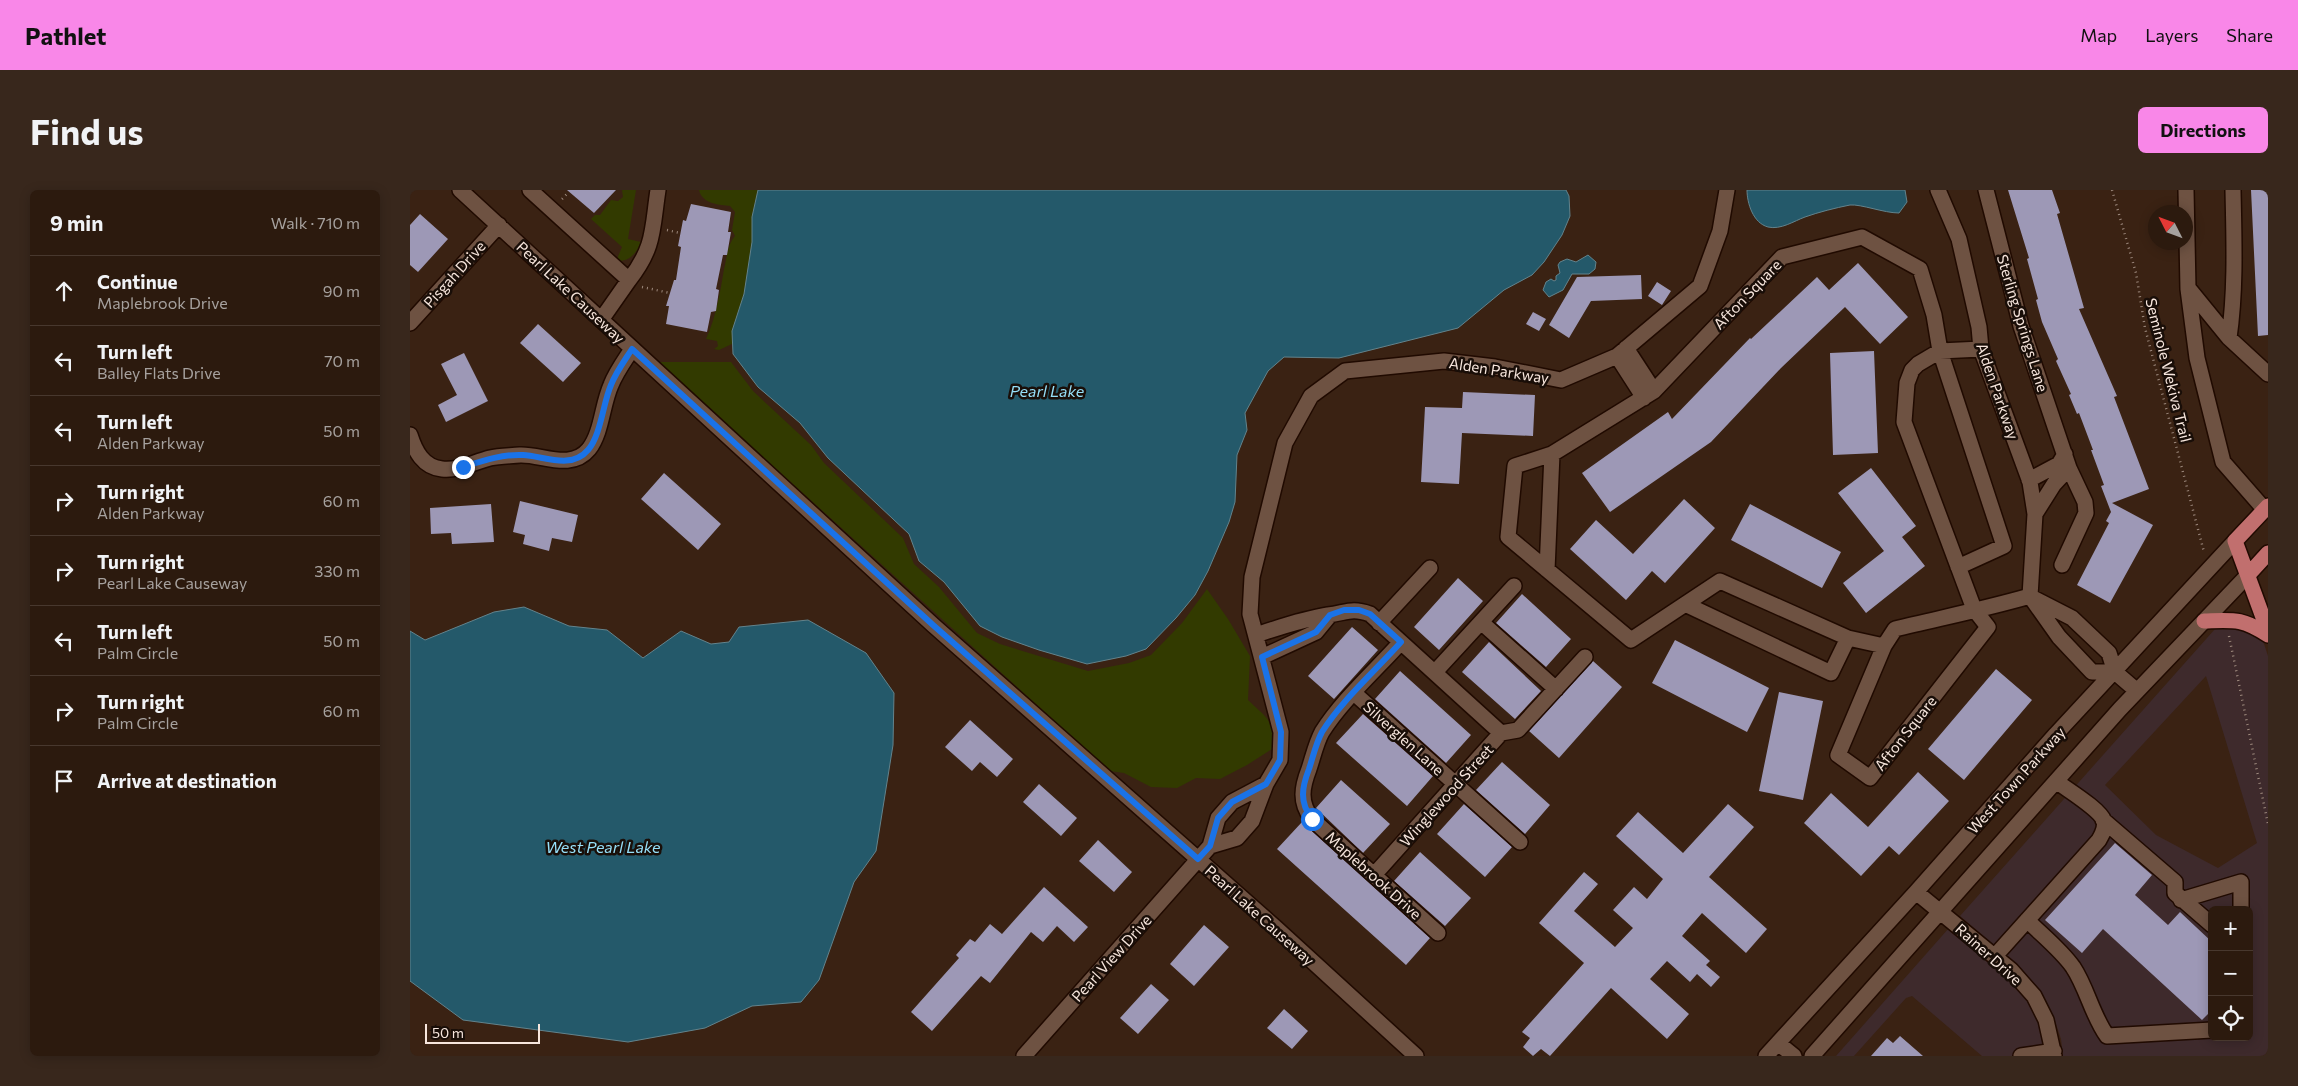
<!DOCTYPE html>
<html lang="en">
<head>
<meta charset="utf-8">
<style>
	:root { --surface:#2c1a0e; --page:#38271c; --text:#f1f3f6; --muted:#a6a19e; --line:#48382e; --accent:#f987e8 }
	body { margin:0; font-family:Commissioner,sans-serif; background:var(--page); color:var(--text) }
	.controls { position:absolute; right:15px; bottom:15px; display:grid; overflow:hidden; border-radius:8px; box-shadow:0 2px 12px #0003 }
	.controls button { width:45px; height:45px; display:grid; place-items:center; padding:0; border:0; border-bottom:1px solid var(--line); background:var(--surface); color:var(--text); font:25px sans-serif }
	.compass { position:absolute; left:1738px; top:15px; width:45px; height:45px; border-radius:50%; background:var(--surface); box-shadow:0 2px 12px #0003; rotate:312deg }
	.scale { position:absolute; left:15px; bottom:12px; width:115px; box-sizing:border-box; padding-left:5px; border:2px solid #f7e6dd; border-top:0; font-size:14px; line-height:18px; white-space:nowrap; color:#f7e6dd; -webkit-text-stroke:4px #190e08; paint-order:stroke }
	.stop { position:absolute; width:15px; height:15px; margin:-11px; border:4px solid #1a73e8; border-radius:50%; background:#fff }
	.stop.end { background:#1a73e8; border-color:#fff; box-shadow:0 1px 5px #0008 }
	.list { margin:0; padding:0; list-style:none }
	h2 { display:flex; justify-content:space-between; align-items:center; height:65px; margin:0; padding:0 20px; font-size:21px }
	h2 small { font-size:16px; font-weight:400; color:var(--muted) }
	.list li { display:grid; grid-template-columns:32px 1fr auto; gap:15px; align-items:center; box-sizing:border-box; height:70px; padding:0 20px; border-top:1px solid var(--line) }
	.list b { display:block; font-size:19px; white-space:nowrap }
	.list p { margin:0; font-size:16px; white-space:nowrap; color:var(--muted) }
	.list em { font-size:16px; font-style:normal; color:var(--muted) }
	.icon { flex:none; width:28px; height:28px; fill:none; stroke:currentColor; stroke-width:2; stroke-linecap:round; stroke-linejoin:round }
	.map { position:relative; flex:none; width:1858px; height:866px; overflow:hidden; border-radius:8px }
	header { display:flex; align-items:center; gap:30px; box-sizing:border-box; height:70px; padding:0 25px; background:var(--accent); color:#111 }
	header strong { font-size:24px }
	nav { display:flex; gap:28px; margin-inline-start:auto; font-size:18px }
	.intro { display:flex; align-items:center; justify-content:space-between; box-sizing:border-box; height:120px; padding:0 30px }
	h1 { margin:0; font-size:35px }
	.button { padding:12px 22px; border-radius:8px; background:var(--accent); color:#111; font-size:18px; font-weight:700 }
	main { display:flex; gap:30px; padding:0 30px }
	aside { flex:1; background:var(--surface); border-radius:8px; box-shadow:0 2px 12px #0003 }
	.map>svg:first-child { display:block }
</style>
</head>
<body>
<header>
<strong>Pathlet</strong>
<nav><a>Map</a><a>Layers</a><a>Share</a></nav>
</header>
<div class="intro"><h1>Find us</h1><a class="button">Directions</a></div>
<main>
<aside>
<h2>9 min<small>Walk · 710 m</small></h2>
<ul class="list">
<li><svg class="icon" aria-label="ahead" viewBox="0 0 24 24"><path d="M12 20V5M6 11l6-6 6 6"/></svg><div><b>Continue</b><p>Maplebrook Drive</p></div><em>90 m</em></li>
<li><svg class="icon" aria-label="left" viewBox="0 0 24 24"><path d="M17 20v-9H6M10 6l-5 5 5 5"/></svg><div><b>Turn left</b><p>Balley Flats Drive</p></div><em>70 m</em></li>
<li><svg class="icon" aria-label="left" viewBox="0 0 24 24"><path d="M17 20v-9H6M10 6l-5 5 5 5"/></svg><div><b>Turn left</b><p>Alden Parkway</p></div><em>50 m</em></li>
<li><svg class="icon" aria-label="right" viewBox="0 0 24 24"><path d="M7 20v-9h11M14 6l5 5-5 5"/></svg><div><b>Turn right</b><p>Alden Parkway</p></div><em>60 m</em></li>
<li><svg class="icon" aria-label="right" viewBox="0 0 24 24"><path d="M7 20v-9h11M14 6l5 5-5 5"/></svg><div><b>Turn right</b><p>Pearl Lake Causeway</p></div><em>330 m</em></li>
<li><svg class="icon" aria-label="left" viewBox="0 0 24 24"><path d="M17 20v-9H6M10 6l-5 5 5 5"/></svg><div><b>Turn left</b><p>Palm Circle</p></div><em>50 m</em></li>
<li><svg class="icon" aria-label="right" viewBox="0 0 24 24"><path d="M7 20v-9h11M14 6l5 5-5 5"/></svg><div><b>Turn right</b><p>Palm Circle</p></div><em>60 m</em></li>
<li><svg class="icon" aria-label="arrive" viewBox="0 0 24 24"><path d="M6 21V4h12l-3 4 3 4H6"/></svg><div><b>Arrive at destination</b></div></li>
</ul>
</aside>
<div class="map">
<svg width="1858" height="866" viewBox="0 0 1858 866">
	<rect width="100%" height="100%" fill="#3a2213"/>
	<path fill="#3e2a2c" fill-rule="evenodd" d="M1827 438 1838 441 1853 451 1858 466V866H1653L1651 849 1644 828 1630 801 1606 774 1550 726 1805 439ZM1796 486 1847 653 1808 678 1746 645 1695 595ZM1802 720H1839V847H1802Z
		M1539 738 1596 786 1617 810 1628 832 1636 866H1572L1502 806 1496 808 1444 866H1426Z"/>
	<path fill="#323a00" d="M212 0H226L218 49 231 52C226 64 219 72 206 71L212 57 181 29 185 25H190L201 10 208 11 213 7Z
		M289 0H348L342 27V52L334 104 322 141V154L309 160 304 159 308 156 307 151 296 149C306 127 310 103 314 79 317 68 317 55 325 46L322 40 325 22 320 16C310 15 292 14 289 0Z
		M248 172H321L343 201 401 255 414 273 493 348 504 374 529 397 567 443 590 454 678 481 719 473 741 465 772 433 797 399 818 429 840 466 838 510C858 529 865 530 862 559L837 575 810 589 786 588 767 598 741 597 714 583 700 581Z"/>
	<path fill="#24596a" stroke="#63838c" d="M348 0H1156L1159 6 1160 26 1152 45 1134 72 1122 85 1094 100 1048 138 929 168 874 167 858 181 835 223 837 240 827 265 825 312 819 332 798 381 785 405 766 428 736 459 716 466 677 474 629 460 592 447 570 436 534 392 509 371 499 344 418 268 390 233 348 197 323 164 322 141 334 104 342 52V27Z
		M1337 0H1495L1497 12 1489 23C1474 23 1451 14 1440 15 1425 18 1409 22 1395 27 1384 31 1371 40 1358 37 1343 33 1337 13 1337 0Z
		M1178 65 1186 72 1185 79 1179 84H1162L1153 100 1139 107 1133 100 1136 92 1141 89 1144 91 1146 90V86L1150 83 1148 75 1150 72 1157 69 1166 72Z
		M114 417 159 436 197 440 233 468 271 441 301 454 319 452 329 437 398 430 456 463 484 503 483 555 466 661 444 692 409 790 391 812 342 816 295 838 218 852 53 830 0 791V441L15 450 84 422Z"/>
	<path fill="#9d98b6" d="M157 0H206L184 23Z
		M1598 0H1642L1650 23 1647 24 1674 118 1669 119 1707 206 1704 207 1739 299 1702 313 1743 335 1700 413 1667 395 1699 333 1696 331 1701 322 1691 296 1694 295 1681 260H1683L1669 223 1667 224 1659 205 1661 204 1646 171 1648 169 1632 132 1626 110 1628 109 1617 69 1619 68Z
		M1841 0H1858V145L1848 146Z
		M281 14 321 22 318 42H321L317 65H313L306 99 309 100 306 121 301 122 297 142 256 134 259 116H256L264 90H266L271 57 268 56 273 30 276 31Z
		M10 24 38 49 8 82 0 75V35Z
		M1448 73 1498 127 1470 154 1435 117 1371 178 1301 252 1200 322 1172 283 1258 222 1262 229 1340 148 1341 149 1407 87 1419 100Z
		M1231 85 1232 109 1181 111 1159 148 1139 135 1167 87Z
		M1247 92 1261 101 1252 115 1238 106Z
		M1123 122 1136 129 1129 141 1116 134Z
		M128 134 171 173 153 192 110 153Z
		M1464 161 1468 263 1423 265 1420 163Z
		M54 163 78 211 36 232 28 215 47 205 31 174Z
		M1053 202 1125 205 1123 246 1052 243 1049 294 1011 292 1015 217 1052 218Z
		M1461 278 1506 336 1492 347 1515 376 1456 423 1433 393 1474 361 1428 303Z
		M254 283 311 334 288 360 231 309Z
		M1274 309 1305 338 1255 393 1242 381 1216 410 1160 359 1186 330 1223 364Z
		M110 311 168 325 162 352 142 348 139 361 113 354 115 345 103 342Z
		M81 314 84 352 42 354 41 343 21 344 20 318Z
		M1340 314 1431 362 1412 398 1321 350Z
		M1048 388 1073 411 1029 460 1004 437Z
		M1112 404 1161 449 1136 477 1086 433Z
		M942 437 968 460 924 509 898 486Z
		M1265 450 1359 498 1337 542 1242 493Z
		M1079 452 1131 501 1105 529 1052 482Z
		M1183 471 1212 497 1149 568 1119 541Z
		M1586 479 1622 510 1554 590 1518 559Z
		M990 481 1061 545 1036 573 965 509Z
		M1369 502 1413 511 1393 610 1349 601Z
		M953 524 1023 586 997 616 926 553Z
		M560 530 603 569 587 587 570 572 562 581 535 557Z
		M1092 572 1140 615 1115 644 1066 600Z
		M1508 582 1539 611 1489 665 1479 656 1451 686 1394 633 1421 603 1458 637Z
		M931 590 980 634 953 663 906 618Z
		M629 594 667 628 651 646 613 612Z
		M1054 614 1102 657 1075 687 1027 644Z
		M1318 614 1344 637 1299 687 1357 739 1336 763 1292 723 1272 746 1300 771 1296 775 1310 787 1301 797 1287 784 1280 792 1257 771 1240 789 1279 824 1257 849 1201 798 1140 866 1131 859 1123 866 1113 857 1120 848 1112 842 1174 773 1129 733 1174 682 1188 694 1164 721 1205 757 1223 738 1203 720 1224 697 1237 709 1253 689 1206 646 1228 622 1273 663Z
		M892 632 1020 748 996 775 867 659Z
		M688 650 722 682 704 702 669 671Z
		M1705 653 1742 685 1725 705 1758 735 1770 722 1802 752V820L1792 830 1693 739 1672 763 1635 730Z
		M1010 662 1061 708 1035 736 984 691Z
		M634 697 678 737 664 752 647 736 633 752 621 742 580 793 571 786 522 841 501 822 549 768 546 765 560 749 565 752 580 734 592 744Z
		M794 735 819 757 784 796 760 774Z
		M741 794 759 810 728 844 710 828Z
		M874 819 898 841 882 859 857 838Z
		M1490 846 1513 866H1461L1477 848 1483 853Z"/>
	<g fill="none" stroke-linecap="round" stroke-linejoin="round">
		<defs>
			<path id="minor" d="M50 0 523 435 866 738 1006 866
				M120 0 219 90 191 130
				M1528 0 1549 49 1569 137 1571 159 1620 292 1625 324 1620 406 1649 447 1682 482H1705
				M1576 0 1611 136 1659 278 1644 294 1625 324
				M1776 0 1778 99 1787 168 1813 272 1855 320
				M219 90C245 57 242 39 248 0
				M1779 99 1819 148 1858 184
				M0 133 89 35
				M1819 148C1826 99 1824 49 1823 0
				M1216 158 1244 201
				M1571 159 1530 161 1508 174 1502 180 1497 193 1494 232 1564 419 1578 437 1460 588 1428 565 1474 456 1485 439C1530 428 1575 419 1620 406
				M1207 166 1234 208
				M0 245C5 261 13 277 32 279 48 281 64 272 80 268 89 266 100 266 110 265 132 264 161 281 179 259 192 242 192 215 201 195 206 182 215 170 222 159
				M1142 264 1105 276 1098 347 1221 450 1310 391 1438 448 1474 456
				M1619 290 1649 274 1655 264
				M1652 375 1676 323 1675 312 1659 278
				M1137 380 1142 264 1244 201 1372 67 1452 47 1510 79 1524 125 1530 161 1594 356 1548 377
				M1621 407 1662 428 1699 463 1705 482 1727 501
				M1275 414 1421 483 1438 448
				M1071 432 1146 499
				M969 433 1020 378
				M846 445C870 437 893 429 918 425 936 423 941 417 960 424L1091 543
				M991 452C966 480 932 510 912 542 906 553 903 567 899 579 892 597 889 612 902 629L1028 743
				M852 467 906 442 920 425
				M1025 482 1104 396
				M944 503 1110 652
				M1693 630 1765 692V703L1802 735
				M800 656 827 648 842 631 856 594 870 570 871 542 840 424 842 387 875 253 901 206 935 181 1034 171 1085 177 1151 190 1207 166 1290 96 1310 41 1317 0
				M964 685 1091 543 1108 540 1175 467
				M1506 702 1601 780 1624 806 1636 830 1644 866
				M1771 710 1831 692V720
				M1617 730C1632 745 1651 760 1663 777 1677 798 1682 825 1697 846L1802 840
				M1585 766 1689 650C1692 644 1696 639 1694 631 1690 619 1656 599 1646 591
				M1368 853 1384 866
				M614 866 800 656 808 628 822 612 856 594
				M1356 866 1506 702 1646 544 1825 351
				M1402 866 1710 519 1838 385
				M1611 866 1644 861"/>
			<path id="major" d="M1858 316 1825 351 1858 441
				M1838 385 1858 363
				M1794 431C1824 430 1832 428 1858 445"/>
		</defs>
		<use href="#minor" stroke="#200a00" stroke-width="18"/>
		<use href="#major" stroke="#200a00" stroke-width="18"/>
		<path stroke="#9d897d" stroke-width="2.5" stroke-dasharray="1 4" stroke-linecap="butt" d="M1702 0 1726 83 1735 138 1794 362
			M152 9 158 3
			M257 40 270 43
			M232 97 260 103
			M1819 446 1858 634"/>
		<use href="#minor" stroke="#6e5242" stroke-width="15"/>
		<use href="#major" stroke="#c16f6e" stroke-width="15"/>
	</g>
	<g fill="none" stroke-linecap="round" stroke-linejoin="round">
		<path stroke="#1a73e8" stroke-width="6" d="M53 277C72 271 92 264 113 265 134 266 161 280 178 260 191 245 193 213 201 195 206 182 215 170 222 159L523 435 788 669 800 656 808 628 822 612 856 594 870 570 871 542 852 467 906 442 920 425 934 420H949L960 424 991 452C966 480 932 510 912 542 906 553 903 567 899 579 892 597 889 612 902 629"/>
	</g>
	<g text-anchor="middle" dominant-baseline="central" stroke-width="5" stroke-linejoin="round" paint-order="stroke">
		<g font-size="15" fill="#f7e6dd" stroke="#190e08">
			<text transform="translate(44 84) rotate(-48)">Pisgah Drive</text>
			<text transform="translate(161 102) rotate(43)">Pearl Lake Causeway</text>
			<text transform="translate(1337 104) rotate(-46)">Afton Square</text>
			<text transform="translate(1613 133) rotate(73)">Sterling Springs Lane</text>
			<text transform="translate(1089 180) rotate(9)">Alden Parkway</text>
			<text transform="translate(1759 180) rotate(76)">Seminole Wekiva Trail</text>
			<text transform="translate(1588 201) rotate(71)">Alden Parkway</text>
			<text transform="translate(1495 543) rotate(-52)">Afton Square</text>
			<text transform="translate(994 548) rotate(42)">Silverglen Lane</text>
			<text transform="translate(1606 590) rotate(-48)">West Town Parkway</text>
			<text transform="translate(1036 605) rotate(-48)">Winglewood Street</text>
			<text transform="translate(964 685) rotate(42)">Maplebrook Drive</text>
			<text transform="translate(850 725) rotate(42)">Pearl Lake Causeway</text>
			<text transform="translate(1579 764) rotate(42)">Rainer Drive</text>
			<text transform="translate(701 768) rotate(-48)">Pearl View Drive</text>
		</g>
		<g font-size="16" font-style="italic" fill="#96dff8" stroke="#190e08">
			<text x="637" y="200">Pearl Lake</text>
			<text x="193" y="656">West Pearl Lake</text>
		</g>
	</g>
</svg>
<div class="controls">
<button>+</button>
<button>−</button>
<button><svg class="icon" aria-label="locate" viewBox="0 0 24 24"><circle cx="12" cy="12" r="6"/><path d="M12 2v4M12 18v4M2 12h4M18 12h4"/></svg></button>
</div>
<svg class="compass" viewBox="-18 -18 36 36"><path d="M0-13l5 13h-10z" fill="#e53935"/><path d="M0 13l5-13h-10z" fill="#a6a19e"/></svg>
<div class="scale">50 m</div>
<div class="stop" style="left:902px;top:629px"></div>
<div class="stop end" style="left:53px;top:277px"></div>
</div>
</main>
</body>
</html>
